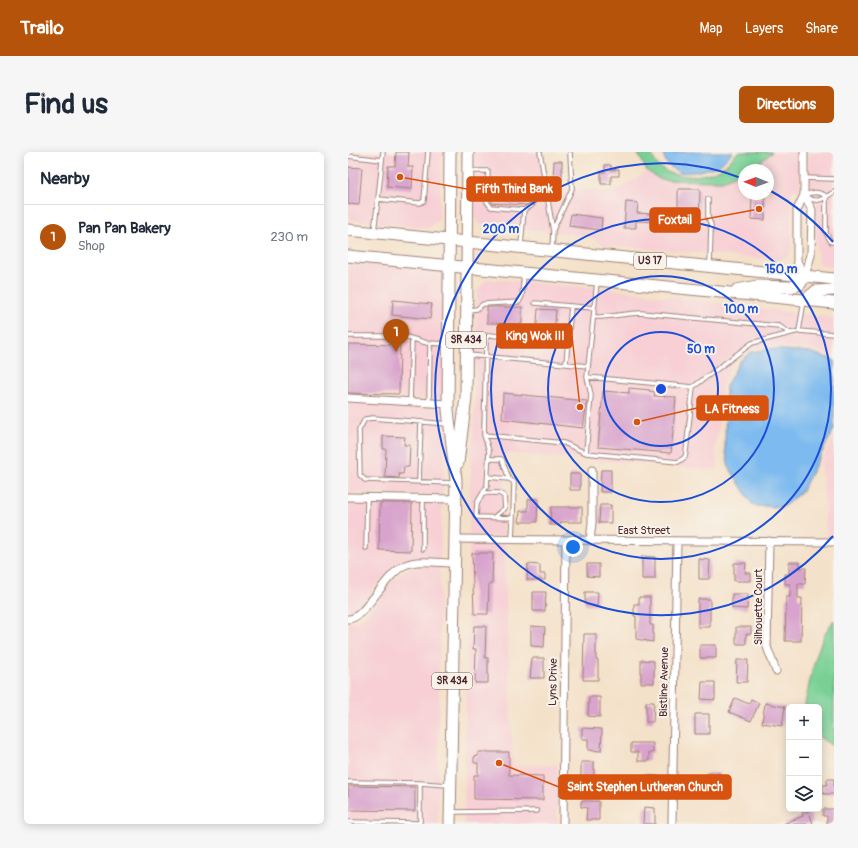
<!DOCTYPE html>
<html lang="en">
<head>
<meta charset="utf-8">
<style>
	:root { --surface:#fff; --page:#f6f6f7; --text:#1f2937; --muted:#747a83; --line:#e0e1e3; --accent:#b45309 }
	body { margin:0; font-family:Pangolin,sans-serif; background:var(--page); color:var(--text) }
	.controls { position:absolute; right:12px; bottom:12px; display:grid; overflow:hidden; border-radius:6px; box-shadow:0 2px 10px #0003 }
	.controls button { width:36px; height:36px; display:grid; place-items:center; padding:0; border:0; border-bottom:1px solid var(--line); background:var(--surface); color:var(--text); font:20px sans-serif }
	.compass { position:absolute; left:390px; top:12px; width:36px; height:36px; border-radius:50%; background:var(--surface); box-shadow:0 2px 10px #0003; rotate:271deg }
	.you { position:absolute; left:225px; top:395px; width:14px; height:14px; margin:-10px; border:3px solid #fff; border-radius:50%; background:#1a73e8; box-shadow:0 0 0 6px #1a73e833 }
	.badge { display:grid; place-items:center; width:26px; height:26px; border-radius:50%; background:var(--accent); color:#fff; font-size:13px; font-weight:700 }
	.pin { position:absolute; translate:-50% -33px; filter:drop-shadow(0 1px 2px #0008) }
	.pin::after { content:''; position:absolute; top:21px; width:14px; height:12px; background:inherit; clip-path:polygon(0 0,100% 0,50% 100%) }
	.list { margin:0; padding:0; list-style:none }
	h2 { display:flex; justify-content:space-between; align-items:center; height:52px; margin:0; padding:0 16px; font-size:17px }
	h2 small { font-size:13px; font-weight:400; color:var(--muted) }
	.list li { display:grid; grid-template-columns:26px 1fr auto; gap:12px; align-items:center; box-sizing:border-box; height:64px; padding:0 16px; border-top:1px solid var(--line) }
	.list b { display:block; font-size:15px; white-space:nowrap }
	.list p { margin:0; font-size:13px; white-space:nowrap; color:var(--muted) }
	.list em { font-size:13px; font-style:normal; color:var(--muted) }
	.icon { flex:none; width:22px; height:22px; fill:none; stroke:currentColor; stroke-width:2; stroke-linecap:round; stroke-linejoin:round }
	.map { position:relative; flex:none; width:486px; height:672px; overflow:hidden; border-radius:6px }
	header { display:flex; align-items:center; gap:24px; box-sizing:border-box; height:56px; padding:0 20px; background:var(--accent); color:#fff }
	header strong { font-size:19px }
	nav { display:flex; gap:22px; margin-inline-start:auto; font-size:14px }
	.intro { display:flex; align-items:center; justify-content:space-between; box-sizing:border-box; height:96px; padding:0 24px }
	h1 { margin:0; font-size:28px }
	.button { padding:10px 18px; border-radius:6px; background:var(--accent); color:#fff; font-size:14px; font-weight:700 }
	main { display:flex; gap:24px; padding:0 24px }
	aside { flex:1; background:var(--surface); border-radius:6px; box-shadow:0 2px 10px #0003 }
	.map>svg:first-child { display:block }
</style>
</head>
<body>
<header>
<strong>Trailo</strong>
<nav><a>Map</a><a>Layers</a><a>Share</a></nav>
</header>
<div class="intro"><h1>Find us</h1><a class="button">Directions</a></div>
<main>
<aside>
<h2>Nearby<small></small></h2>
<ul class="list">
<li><span class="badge">1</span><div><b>Pan Pan Bakery</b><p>Shop</p></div><em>230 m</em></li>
</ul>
</aside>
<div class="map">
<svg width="486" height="672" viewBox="0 0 486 672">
	<rect width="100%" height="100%" fill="#f7f3e8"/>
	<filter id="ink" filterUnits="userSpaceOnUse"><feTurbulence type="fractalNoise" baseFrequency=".025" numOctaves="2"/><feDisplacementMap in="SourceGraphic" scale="8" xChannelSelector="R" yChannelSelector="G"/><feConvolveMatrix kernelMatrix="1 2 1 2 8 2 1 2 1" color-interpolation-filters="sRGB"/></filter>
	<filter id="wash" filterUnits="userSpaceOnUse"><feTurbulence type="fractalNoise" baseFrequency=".012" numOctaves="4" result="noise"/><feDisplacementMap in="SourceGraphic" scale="16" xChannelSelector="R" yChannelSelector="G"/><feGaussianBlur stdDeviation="0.9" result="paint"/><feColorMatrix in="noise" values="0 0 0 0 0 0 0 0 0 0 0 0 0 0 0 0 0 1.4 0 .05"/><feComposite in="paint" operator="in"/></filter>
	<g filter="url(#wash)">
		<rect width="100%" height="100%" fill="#f4e1c9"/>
		<path fill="#f7cfd4" d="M0 0H94L91 68 81 76 0 68Z
			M126 0H193L198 35 265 40 293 24 299 19 313 28 374 29 396 20V42H420V18H401L424 0H452V38H444V84L441 104 431 108 256 93 240 84 131 72 126 64Z
			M461 0H486V116L471 111 468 91 467 38H461Z
			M15 109 73 115 91 119 95 127 96 248 0 242V111Z
			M139 127 262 137 486 166V204L463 197 423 194 402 197 389 206 383 214 374 234V253L367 296 370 318 157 301 155 384 121 383 123 309 127 253 129 138Z
			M0 249 96 256 97 304 95 343 0 341Z
			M486 285V386H479L473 310Z
			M0 348 94 350 92 407H69L54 410 40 420 22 442 12 457 3 464H0Z
			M121 391H156L165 614 209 613V672H116Z
			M69 415H92L90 672H0V471L8 470 19 462 29 446 47 426 59 417Z"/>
		<path fill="#78d095" stroke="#617860" d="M289 0H303C310 29 350 28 372 17 380 13 384 6 390 0H424L406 16 396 18V20L374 29 313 28 299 19Z
			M486 468V595L471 585V555H457V552C463 524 468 491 486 468Z"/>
		<path fill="#7cbaef" stroke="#636c8d" d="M314 0H385L371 14 347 20 331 21 319 12Z
			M423 197 462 200 486 208V277L454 339 435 355 409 354 404 352 381 315 377 296 378 234 392 209 403 200Z"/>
		<g id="blocks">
			<path fill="#d8a3cc" d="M48 0H61L60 15H65L64 37 39 35 40 14H47Z
				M206 9H214V28H205Z
				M257 13H263V18L271 17V24H263V32H253V20H257Z
				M0 15 14 16 11 53 0 52Z
				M157 32 166 33 165 42 181 43 184 46 188 43 187 54 183 51 178 53 144 51 143 39 156 40Z
				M330 37H352L351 73H330Z
				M404 46H417V68L403 67Z
				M278 50 290 51 289 61 317 63V70L288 69V76H276Z
				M223 62 254 66 253 78 221 74Z
				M45 148 84 152 82 167 44 163Z
				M139 155H174V172L139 171Z
				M190 157 208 158 206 182 200 181V185L196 187 199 193 187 192 191 187 188 184Z
				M0 192 52 193 51 242 0 241Z
				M281 236 302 238 301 239 307 240 306 244 328 245 323 301 250 295 255 239 281 241Z
				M155 241 239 249 235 276 154 267Z
				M35 284 57 285 56 293H62L61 315H56L55 322H51V326L37 325 38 297H35Z
				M253 318H263V340H252Z
				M222 322H232V338H222Z
				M180 347H190L189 370H171L172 359H180Z
				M32 351H64L63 399 31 398Z
				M252 353H263V371H251Z
				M203 355H234V370H213L212 373H202Z
				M124 401H145L144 432H141L140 462H126Z
				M294 404 307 405V427H294Z
				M351 407 362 408 361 427H351Z
				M441 410H452V416H458L457 432H450V446H454L453 489H437L438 445H442V432H437V422H441Z
				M386 411H398L397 421H403V429H386Z
				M180 412 192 413V422H197V428H179Z
				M239 412H251V425L239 424Z
				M185 440H198L197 459H185Z
				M237 440H250L249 454 237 453Z
				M384 442H400L399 457 384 456Z
				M291 445H302V473H305V490L288 487V464H286V452H291Z
				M350 447H362V475H350Z
				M126 474H138L137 506H140V531H127L128 497H125Z
				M183 474 197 475 196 495 183 494Z
				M388 475H403V482H398V492H388Z
				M236 482H248V508H250V528H235Z
				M352 493H368V506H352Z
				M184 506H196V526H182Z
				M293 508 306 509V531H293Z
				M389 508H400L399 530H388Z
				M354 530H367V548L353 547Z
				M241 545H252V565L240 564Z
				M387 546 401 552 403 547 411 551 403 569 381 560Z
				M298 550H306L305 570H298Z
				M417 551 437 555 434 574 414 571Z
				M347 562H361V582H347Z
				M234 576 254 577 253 599 240 598V587H234Z
				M283 591H305V601H301V609H290V600H283Z
				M130 600H161V623L195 624V648L126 647V623H130V611H126V605L130 604Z
				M233 610H246V635H233Z
				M359 621H372V628H359Z
				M298 623 310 624 309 632H305V638L296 637Z
				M479 627H486V642H475V633H479Z
				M0 634 67 635V659L0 658Z
				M233 649H251V668H238L239 656 233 655Z
				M296 655 307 656V672H295Z
				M475 657H486V672H479V664H475Z
				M461 659 465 672H435L455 664 454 661Z"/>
		</g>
	</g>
	<g filter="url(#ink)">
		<use href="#blocks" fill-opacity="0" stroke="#9f807a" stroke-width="1"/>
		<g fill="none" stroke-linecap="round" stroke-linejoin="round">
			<defs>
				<path id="service" d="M35 0 30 47 72 51 76 49 80 0
					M192 0 205 79 204 98
					M0 4 34 8
					M122 19H140L139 50 143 55 176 58 173 93
					M456 26 486 27
					M140 28 186 31 184 43
					M456 43C465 40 470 39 478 44
					M478 44V81L483 90H486
					M459 45C470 52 476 46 486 40
					M360 47V65L363 73 362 113
					M176 58 183 54
					M205 78 224 37 222 1
					M26 80 30 47
					M456 149 451 179 486 182
					M187 151 246 156
					M120 158 129 157 135 152 171 150 174 144 176 122
					M245 165C261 166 277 161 293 161L431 174 442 181
					M0 184H55L79 191 100 192
					M199 188 220 189
					M120 203 240 214
					M218 212 223 154
					M239 225 345 235 404 191 451 179
					M62 250 64 187
					M81 251 82 192
					M100 272 25 266 17 267 11 278 12 323 17 328 107 331
					M136 283 216 291 238 301 330 310 337 305 338 300 345 235
					M238 301 243 243 239 225 249 130
					M140 307H154L161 327
					M140 325 161 327 166 330 165 366 128 365 129 351 139 334 141 299 136 283 138 187 141 183 188 187
					M71 329 73 270
					M135 341H151L156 344 157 356 146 365
					M164 387 165 366
					M18 396 19 346
					M75 397V346
					M0 630 72 631V670
					M72 631 100 633
					M104 660 189 659
					M0 670 72 671"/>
				<path id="minor" d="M456 0V43L464 58 463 103 457 124
					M456 43 449 58V109L457 124
					M0 246 100 252
					M0 345 107 347
					M107 387 486 390
					M242 389 244 371V318
					M421 389 419 495 428 519
					M0 467C16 468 37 422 57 413 70 407 92 411 106 411
					M215 672 218 388
					M324 672 329 389"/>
				<path id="primary" d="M0 78 486 127
					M0 104 486 151
					M389 138 409 134 443 135 452 132 457 124
					M457 148 468 139 486 138
					M110 311 118 245 120 0
					M102 672 108 328 100 258 102 0"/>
			</defs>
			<use href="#service" stroke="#9f807a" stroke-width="5.5"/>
			<use href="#minor" stroke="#9f807a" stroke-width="9"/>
			<use href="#primary" stroke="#9f807a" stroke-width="13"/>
			<use href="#service" stroke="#fff" stroke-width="3.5"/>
			<use href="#minor" stroke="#fff" stroke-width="7"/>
			<use href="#primary" stroke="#fff" stroke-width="11"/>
		</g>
	</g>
	<g fill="none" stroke="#1d4ed8" stroke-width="2">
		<circle cx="313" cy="237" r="57"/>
		<circle cx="313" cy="237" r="113"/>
		<circle cx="313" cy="237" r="170"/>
		<path d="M485 384A226 226 0 1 1 396 27M421 38A226 226 0 0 1 485 90"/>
	</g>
	<g text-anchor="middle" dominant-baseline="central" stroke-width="4" stroke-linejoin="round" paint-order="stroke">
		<g fill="#f7f3e8" stroke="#7e5f64" stroke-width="1">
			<rect x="286" y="101" width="32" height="16" rx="3"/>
			<rect x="98" y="180" width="40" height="16" rx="3"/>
			<rect x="84" y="521" width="40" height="16" rx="3"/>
		</g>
		<g font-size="10" font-weight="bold" fill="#4a1f2b">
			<text x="302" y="109">US 17</text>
			<text x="118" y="188">SR 434</text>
			<text x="104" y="529">SR 434</text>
		</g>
		<g font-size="11" fill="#4a1f2b" stroke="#f7f3e8">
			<text x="296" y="378">East Street</text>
			<text transform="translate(410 455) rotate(-90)">Silhouette Court</text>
			<text transform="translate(205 530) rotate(-89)">Lyns Drive</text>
			<text transform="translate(316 530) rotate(-89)">Bistline Avenue</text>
		</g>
	</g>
	<circle cx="313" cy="237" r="6" fill="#1d4ed8" stroke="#f7f3e8" stroke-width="2"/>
	<g font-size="12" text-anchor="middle" font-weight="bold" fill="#1d4ed8" stroke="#f7f3e8" stroke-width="4" stroke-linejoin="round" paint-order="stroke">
		<text x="153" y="81">200 m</text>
		<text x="433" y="121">150 m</text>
		<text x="393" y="161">100 m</text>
		<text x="353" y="201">50 m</text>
	</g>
	<path fill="none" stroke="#d8530f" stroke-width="1.5" d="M52 25L119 37M411 57L352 68M232 255L224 184M289 270L349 256M151 611L211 635"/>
	<g fill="#d8530f" stroke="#f7f3e8" stroke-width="1.5">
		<circle cx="52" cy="25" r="4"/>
		<circle cx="411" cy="57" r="4"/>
		<circle cx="232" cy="255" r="4"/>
		<circle cx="289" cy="270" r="4"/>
		<circle cx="151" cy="611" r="4"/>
	</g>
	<g fill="#d8530f" stroke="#d8530f" stroke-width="1.5">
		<rect x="119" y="25" width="94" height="24" rx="4"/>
		<rect x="302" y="56" width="50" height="24" rx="4"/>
		<rect x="149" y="172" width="75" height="24" rx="4"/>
		<rect x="349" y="244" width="71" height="24" rx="4"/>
		<rect x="211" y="623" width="172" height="24" rx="4"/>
	</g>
	<g font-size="12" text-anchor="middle" font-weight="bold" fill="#fff">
		<text x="166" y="41">Fifth Third Bank</text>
		<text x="327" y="72">Foxtail</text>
		<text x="187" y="188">King Wok III</text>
		<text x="384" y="261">LA Fitness</text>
		<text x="297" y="639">Saint Stephen Lutheran Church</text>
	</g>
</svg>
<div class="controls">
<button>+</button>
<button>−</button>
<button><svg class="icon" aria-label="layers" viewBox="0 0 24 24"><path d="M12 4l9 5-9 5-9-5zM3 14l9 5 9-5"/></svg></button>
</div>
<svg class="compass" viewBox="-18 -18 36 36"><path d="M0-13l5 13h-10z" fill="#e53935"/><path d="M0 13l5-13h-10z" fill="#747a83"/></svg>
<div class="you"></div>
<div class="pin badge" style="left:48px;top:200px">1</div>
</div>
</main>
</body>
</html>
